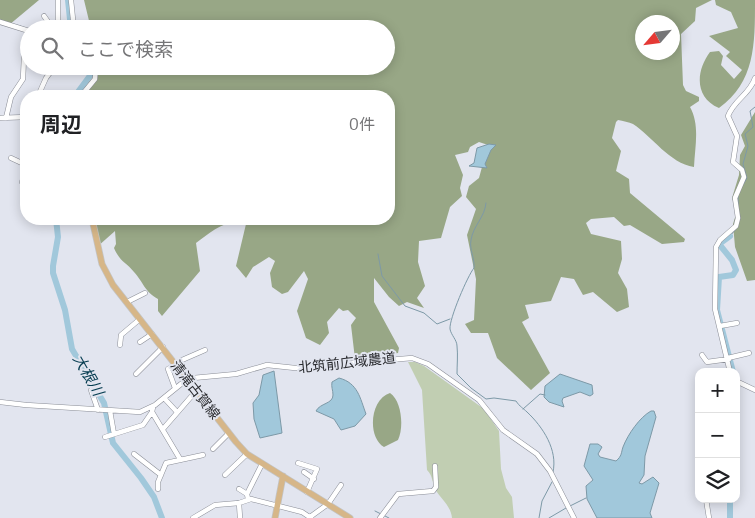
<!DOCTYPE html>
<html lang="ja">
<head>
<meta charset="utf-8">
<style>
	:root { --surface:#fff; --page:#f2f2f2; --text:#202124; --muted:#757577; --line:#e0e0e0 }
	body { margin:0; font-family:Bitter,"Noto Sans JP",serif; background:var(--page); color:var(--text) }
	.controls { position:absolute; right:15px; bottom:15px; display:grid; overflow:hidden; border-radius:10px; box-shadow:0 2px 12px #0003 }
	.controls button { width:45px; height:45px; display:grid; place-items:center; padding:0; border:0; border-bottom:1px solid var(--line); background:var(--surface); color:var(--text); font:25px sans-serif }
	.compass { position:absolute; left:635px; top:15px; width:45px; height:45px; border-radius:50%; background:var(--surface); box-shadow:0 2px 12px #0003; rotate:242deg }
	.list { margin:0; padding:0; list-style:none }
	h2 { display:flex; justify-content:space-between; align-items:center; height:65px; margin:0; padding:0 20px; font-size:21px }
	h2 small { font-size:16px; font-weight:400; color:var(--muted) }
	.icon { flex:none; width:28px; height:28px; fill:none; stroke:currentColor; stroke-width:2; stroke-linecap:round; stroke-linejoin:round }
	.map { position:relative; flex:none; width:755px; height:518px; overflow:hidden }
	.search { position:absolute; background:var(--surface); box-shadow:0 2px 12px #0003; left:20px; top:20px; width:375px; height:55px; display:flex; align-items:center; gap:12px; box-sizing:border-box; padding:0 18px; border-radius:28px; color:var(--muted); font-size:19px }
	.panel { position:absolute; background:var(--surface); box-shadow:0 2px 12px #0003; left:20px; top:90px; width:375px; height:135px; border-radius:20px }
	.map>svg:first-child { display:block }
</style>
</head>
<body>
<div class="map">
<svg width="755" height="518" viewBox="0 0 755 518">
	<rect width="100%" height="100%" fill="#e2e5ef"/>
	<path fill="#c1ceb2" d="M408 362H415L424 366 484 409 499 431 501 469 506 488 512 497 514 518H452C451 506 441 499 435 489 432 482 433 476 427 470L422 390Z"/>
	<path fill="#98a786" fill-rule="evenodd" d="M0 0H39L9 25 0 22Z
		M84 0H712L696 8 695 21 681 34 683 85 686 91 699 97V101L690 107C700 125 695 146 694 167 669 163 653 137 633 124 629 122 623 121 618 120L616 122 612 138 621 151 616 171 629 179 630 193 685 239 684 242 662 244 630 225 624 226 614 217 591 219 586 223 591 234 621 241 622 259 618 273 627 289 629 307 617 312 593 292 583 295 574 279 561 277 551 301 525 305 529 318 522 322 550 373 531 390 497 358 488 333H471L465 324 474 320 476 279 467 235 476 209 466 197 469 186 479 178 488 145 479 142 470 147 468 152 455 155 463 175 460 188 462 196 450 207 441 238 419 241 418 262 425 286 417 298 424 308 407 302 399 306 389 297 374 278V302L399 348 398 353 355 359 351 325 356 318 348 310 343 311 339 308 327 322 329 333 320 345 306 338 297 311 308 279 304 271 288 292 282 294 272 287 270 273 275 261 269 257 253 267 246 278 236 266 246 224C227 217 211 232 196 243L200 271 162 316 158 311V299C144 291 144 283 134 272 126 262 120 262 114 248L116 244 115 231 97 247 93 219H389V96H77L93 77V66H386V29H91ZM642 22H672V52H642Z
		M715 0H755C755 45 755 82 719 108 694 97 696 71 710 52L719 51 723 56 721 65 734 79 742 70 726 56 730 52 709 36 738 28 731 12 716 5Z
		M755 112V280L747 281 735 247 733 224 737 211 732 198 739 175 740 155 745 146 741 135Z
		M390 393C402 401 404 428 398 440L384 447C367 437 370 399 390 393Z"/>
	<path fill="#a1c8db" stroke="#7d99a7" d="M489 144 496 145 491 150 485 164 487 168 469 166 474 163 477 148Z
		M274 371 282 433 260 438 254 419 253 403 259 395 263 375Z
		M560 374 592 385 593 394 590 396 580 392 563 398 562 401 564 407 549 402 544 397 545 386Z
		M339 378C358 383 360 398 366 414L355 426 341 430 334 419 316 411C320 403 333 404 333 395 333 390 331 387 332 382Z
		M651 411H654L656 417 645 456 644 475 639 483 642 484 653 477 659 483 650 513 652 518H597L587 499 586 486 593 480 584 466 590 444H598L602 447 598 454 600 457 616 461C622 456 621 453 623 447 628 434 640 417 651 411Z"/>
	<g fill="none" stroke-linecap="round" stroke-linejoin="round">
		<path stroke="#7d99a7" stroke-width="1" d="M3 21 23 27
			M740 190 747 178 743 164 748 146 745 134 753 127 750 111 755 107
			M738 196V205
			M486 203C485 217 473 226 471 240 469 249 475 259 474 268 468 275 449 319 450 329 451 335 457 340 457 346 458 355 457 365 457 374L471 388 486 399 494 398 516 401C520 407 523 408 527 412 543 427 558 450 553 472
			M730 236 737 228
			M378 254 382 276 405 306 424 313 437 324 450 319
			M523 409 540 394 545 395
			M570 506 586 498
			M375 511 381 514
			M385 516 389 518
			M539 518 542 501 552 482
			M549 518 566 508"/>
		<path stroke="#a1c8db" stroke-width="6" d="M68 0 71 29
			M75 96 92 73V66
			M56 219 58 237 53 266V273L65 310 72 349 104 403 113 443 141 478 154 497 162 518
			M730 236 719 244 732 260 736 270 733 275 719 277 717 310 733 372
			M730 499V518"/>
		<defs>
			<path id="minor" d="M58 0V22L61 29
				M71 0 74 29
				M44 16 53 29
				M0 22 29 31
				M55 29 73 24
				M38 96 46 78 55 66
				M81 96 95 79 96 66
				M0 118 26 117
				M6 118 11 97 23 79 24 57 29 52
				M11 158 26 165
				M22 182 26 170
				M127 302 145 293
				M720 326 737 323
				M140 342 152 334
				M120 345 121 335 140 319
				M702 355 707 362 729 359
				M728 358 749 353
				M730 372 715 309 716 247 720 240 736 226 738 218 735 198 744 177 742 170 733 162 737 136 728 116C734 100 750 94 755 78
				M136 374 163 347
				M736 381 755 390
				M175 388 168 369 182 360 205 350
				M91 390 98 410
				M164 398 177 412
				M0 402 26 405 140 412 155 405 181 384 193 378 236 374 267 365 295 368 412 358 428 364 479 400 503 430 537 454 550 471 574 518
				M153 407 152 412 180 459
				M110 411 114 434
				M163 429 196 391
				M105 437 143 425 152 412
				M213 449 229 433
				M134 454 161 475
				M298 463 317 469 307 492
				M304 472 314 479
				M225 475 247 454
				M158 489V482L166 463 203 455
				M239 489 247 494
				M248 499 247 494 262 464
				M706 499 709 518
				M239 503 240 518
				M310 517 328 504 341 485
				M193 518 215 505 239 503 251 499 302 512 311 518
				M380 518 398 494 433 491 436 487 435 466"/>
			<path id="major" d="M92 219 102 264 113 285 236 442 247 454 350 518
				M275 518 283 476"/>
		</defs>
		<use href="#minor" stroke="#8b8e97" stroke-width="5.5"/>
		<use href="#major" stroke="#c3c4c5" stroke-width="7"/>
		<use href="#minor" stroke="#fff" stroke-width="4.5"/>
		<use href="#major" stroke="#d6b688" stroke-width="5.5"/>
	</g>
	<g text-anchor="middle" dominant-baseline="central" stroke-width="4" stroke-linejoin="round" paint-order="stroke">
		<g font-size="14" fill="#2a2b2f" stroke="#e2e5ef">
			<text transform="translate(347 363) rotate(-6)">北筑前広域農道</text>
			<text transform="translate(195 390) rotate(52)">清滝古賀線</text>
		</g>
		<g font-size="15" font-style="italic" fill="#053c50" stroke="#e2e5ef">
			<text transform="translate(88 375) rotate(60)">大根川</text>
		</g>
	</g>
</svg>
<div class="controls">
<button>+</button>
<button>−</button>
<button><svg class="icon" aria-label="layers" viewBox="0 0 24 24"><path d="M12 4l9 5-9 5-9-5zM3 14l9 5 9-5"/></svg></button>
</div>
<svg class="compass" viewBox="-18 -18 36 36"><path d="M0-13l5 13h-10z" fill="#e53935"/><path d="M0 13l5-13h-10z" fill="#757577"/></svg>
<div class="search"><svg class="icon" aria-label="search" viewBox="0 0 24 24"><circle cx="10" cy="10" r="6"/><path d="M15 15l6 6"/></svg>ここで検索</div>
<section class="panel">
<h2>周辺<small>0件</small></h2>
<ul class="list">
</ul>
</section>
</div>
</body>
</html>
